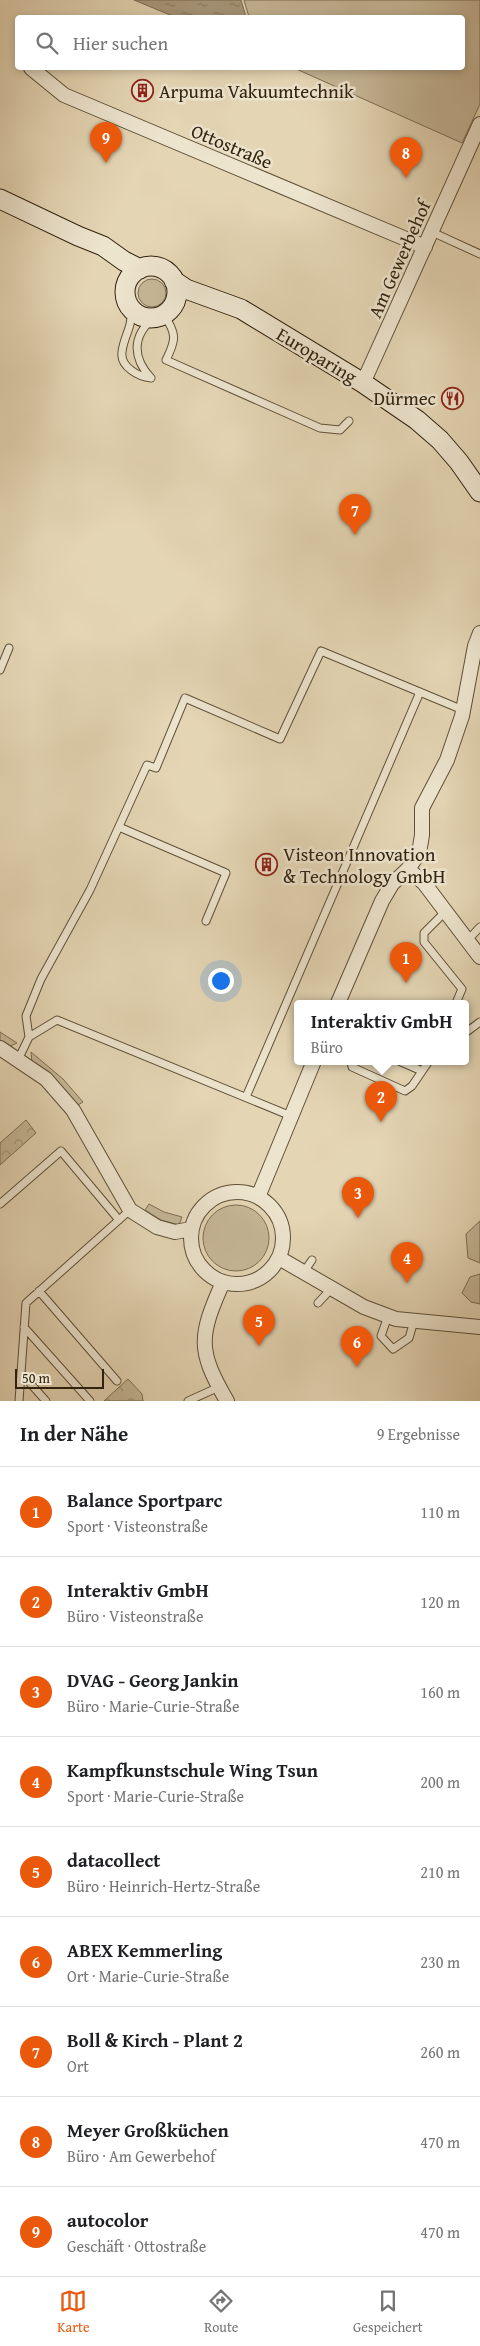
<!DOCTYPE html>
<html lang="de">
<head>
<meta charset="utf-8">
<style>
	:root { --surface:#fff; --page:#f6f6f6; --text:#202124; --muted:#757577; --line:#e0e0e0; --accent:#ea580c }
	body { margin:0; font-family:"Gentium Book Plus",serif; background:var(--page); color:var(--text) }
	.scale { position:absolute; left:15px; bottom:12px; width:89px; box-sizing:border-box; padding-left:5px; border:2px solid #32230f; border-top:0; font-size:14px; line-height:18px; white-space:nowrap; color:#32230f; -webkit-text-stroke:4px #ede4ce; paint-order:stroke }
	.you { position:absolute; left:220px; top:980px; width:18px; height:18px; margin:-12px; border:4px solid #fff; border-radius:50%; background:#1a73e8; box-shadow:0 0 0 8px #1a73e833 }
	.badge { display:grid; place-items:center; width:32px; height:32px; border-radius:50%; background:var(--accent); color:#fff; font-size:16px; font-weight:700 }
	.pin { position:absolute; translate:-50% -41px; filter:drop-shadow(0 1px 2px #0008) }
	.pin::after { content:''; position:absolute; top:26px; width:18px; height:15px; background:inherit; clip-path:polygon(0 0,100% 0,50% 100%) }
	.popup { position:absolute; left:294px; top:1000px; width:175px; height:65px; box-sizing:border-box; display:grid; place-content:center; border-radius:5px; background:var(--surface); filter:drop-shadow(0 1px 4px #0005); font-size:16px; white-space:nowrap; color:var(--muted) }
	.popup b { font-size:19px; color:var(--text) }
	.popup::after { content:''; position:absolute; left:50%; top:100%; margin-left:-10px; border:10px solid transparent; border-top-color:var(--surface) }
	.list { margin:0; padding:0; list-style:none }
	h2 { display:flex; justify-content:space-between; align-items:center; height:65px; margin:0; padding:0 20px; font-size:21px }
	h2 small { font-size:16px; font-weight:400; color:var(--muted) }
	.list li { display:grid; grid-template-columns:32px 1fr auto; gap:15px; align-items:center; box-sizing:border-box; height:90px; padding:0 20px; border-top:1px solid var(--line) }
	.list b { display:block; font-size:19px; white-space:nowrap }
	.list p { margin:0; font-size:16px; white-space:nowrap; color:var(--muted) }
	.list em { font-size:16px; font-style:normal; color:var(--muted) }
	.icon { flex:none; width:28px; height:28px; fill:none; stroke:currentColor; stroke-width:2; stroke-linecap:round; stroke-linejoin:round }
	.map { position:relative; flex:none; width:480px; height:1401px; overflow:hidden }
	.search { position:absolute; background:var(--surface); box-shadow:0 2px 8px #0003; left:15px; right:15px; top:15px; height:55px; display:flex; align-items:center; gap:12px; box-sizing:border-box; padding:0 18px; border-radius:5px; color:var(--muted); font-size:19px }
	.sheet { height:875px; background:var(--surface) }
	nav { display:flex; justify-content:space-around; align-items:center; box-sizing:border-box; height:70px; border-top:1px solid var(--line); background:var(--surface); font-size:14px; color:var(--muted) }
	nav a { display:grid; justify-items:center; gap:2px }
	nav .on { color:var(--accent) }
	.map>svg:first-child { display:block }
</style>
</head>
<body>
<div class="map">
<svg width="480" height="1401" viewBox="0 0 480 1401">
	<defs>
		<pattern id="forest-crowns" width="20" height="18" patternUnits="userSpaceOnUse" patternTransform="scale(1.25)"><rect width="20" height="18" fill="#c6b798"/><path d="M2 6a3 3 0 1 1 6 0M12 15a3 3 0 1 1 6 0" fill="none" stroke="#a1947a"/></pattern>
		<pattern id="water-ripples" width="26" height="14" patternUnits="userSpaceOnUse" patternTransform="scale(1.25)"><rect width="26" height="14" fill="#a7987c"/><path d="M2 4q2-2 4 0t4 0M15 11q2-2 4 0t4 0" fill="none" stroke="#897c64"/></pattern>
	</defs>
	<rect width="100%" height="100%" fill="#e4d5b4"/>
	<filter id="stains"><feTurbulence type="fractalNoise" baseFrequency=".004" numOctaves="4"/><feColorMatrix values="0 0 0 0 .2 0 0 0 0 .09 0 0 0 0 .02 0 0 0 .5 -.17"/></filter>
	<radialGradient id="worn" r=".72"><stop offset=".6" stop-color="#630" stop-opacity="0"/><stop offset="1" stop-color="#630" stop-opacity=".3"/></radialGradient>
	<path fill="#c6b798" stroke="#7c6d54" d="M244 0H480V104L462 143 294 68H462V18L249 17Z
		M138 293a14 14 0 1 1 28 0a14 14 0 1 1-28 0Z
		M0 1032 17 1043 8 1047 0 1042Z
		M31 1052 63 1079 83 1102 76 1106 32 1063Z
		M149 1204 164 1212 182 1217 179 1225 161 1220 145 1210Z
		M203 1238a33 33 0 1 1 66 0a33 33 0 1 1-66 0Z
		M480 1221V1263L468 1258 466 1234Z
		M480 1274V1304L471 1302 462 1293 470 1277Z"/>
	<path fill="url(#forest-crowns)" stroke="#7c6d54" d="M26 1120 36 1133 0 1165V1143Z
		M128 1379 142 1394 143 1401H104Z"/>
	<path fill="url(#water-ripples)" stroke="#786950" d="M134 0H241L246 17H175Z"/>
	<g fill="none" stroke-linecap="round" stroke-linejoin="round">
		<defs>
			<path id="lane" d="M432 232 480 254
				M130 307C134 327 124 334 122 352 120 367 139 377 151 378
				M164 315C177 334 176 340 166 360L320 428 340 430 349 421
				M151 378C133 359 131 336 154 318
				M0 670 9 648
				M119 827 226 873 206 921
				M445 912 424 933V942L462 989 456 1003
				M467 941 480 927
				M465 1033 480 1022
				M29 1037 26 1016 41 979 90 890 147 765 156 768 185 698 280 739 321 651 463 710
				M18 1060 29 1037 57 1020 291 1116
				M351 1061 352 1067 405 1091 412 1086 429 1061
				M399 1061 422 1071
				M246 1097 420 692
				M0 1204 61 1151 119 1220
				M303 1273 312 1260
				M39 1291 117 1381
				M318 1303 332 1288
				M388 1316 381 1336 393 1349 409 1338 414 1321
				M24 1327 90 1401
				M21 1373 46 1401
				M19 1401 26 1303 130 1210
				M188 1401 219 1387"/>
			<path id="street" d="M31 68 64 95 425 247
				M363 383 480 124
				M408 869 424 883 480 957
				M338 1003 382 901 392 884 408 869 419 853 422 835V808L447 760 462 716 475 646 480 633
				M0 1048 46 1079 73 1110 130 1210 157 1227 175 1232 191 1229
				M191 1238a46 46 0 1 1 92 0a46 46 0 1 1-92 0Z
				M258 1197 314 1061
				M279 1258 364 1307 396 1319 480 1327
				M223 1282C199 1336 197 1350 227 1401"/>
			<path id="secondary" d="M0 199 78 236 103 246 124 261 140 269
				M125 292a26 26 0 1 1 52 0a26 26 0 1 1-52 0Z
				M174 281 186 289 241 309 363 383 417 420 440 440 459 462 480 492"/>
		</defs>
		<use href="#lane" stroke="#5e5038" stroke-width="9"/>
		<use href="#street" stroke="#5e5038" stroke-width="16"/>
		<use href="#secondary" stroke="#32230f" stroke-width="21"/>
		<use href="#lane" stroke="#ede4ce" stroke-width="7"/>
		<use href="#street" stroke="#ede4ce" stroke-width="14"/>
		<use href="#secondary" stroke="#ede4ce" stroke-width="19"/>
	</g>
	<defs>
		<symbol id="building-ring" viewBox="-11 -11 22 22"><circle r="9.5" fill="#ede4ce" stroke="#8f2418" stroke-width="1.5"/><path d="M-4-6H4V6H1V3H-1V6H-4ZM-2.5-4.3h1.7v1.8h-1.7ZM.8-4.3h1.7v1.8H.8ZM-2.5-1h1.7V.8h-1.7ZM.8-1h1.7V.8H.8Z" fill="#8f2418"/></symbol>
		<symbol id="restaurant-ring" viewBox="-11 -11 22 22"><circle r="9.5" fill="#ede4ce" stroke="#8f2418" stroke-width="1.5"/><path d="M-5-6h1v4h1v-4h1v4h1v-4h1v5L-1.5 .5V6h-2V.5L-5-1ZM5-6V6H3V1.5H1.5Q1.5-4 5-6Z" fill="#8f2418"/></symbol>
	</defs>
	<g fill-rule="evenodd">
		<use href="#building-ring" x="130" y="78" width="25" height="25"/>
		<use href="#restaurant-ring" x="440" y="386" width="25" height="25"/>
		<use href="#building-ring" x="254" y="852" width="25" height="25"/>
	</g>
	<g text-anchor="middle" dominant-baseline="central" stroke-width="5" stroke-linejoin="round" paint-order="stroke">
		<g font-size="19" fill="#32230f" stroke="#ede4ce" text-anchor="start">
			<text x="159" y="91">Arpuma Vakuumtechnik</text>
			<text x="436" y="398" text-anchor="end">Dürmec</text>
			<text x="283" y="854">Visteon Innovation<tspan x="283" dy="22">&amp; Technology GmbH</tspan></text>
		</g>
		<g font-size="19" fill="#32230f" stroke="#ede4ce">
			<text transform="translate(232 146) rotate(23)">Ottostraße</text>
			<text transform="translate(399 259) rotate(-66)">Am Gewerbehof</text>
			<text transform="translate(317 355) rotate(31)">Europaring</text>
		</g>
	</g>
	<rect width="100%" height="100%" filter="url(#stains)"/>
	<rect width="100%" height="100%" fill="url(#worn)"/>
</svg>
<div class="scale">50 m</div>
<div class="you"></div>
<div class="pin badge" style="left:406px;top:983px">1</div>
<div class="pin badge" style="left:381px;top:1122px">2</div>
<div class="popup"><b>Interaktiv GmbH</b>Büro</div>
<div class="pin badge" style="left:358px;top:1218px">3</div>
<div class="pin badge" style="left:407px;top:1283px">4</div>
<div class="pin badge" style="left:259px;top:1346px">5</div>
<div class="pin badge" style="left:357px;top:1367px">6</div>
<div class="pin badge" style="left:355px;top:535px">7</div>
<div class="pin badge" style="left:406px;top:178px">8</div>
<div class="pin badge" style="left:106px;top:163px">9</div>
<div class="search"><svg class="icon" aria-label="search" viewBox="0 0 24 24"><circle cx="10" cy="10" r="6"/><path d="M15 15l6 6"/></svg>Hier suchen</div>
</div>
<section class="sheet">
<h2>In der Nähe<small>9 Ergebnisse</small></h2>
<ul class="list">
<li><span class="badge">1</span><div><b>Balance Sportparc</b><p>Sport · Visteonstraße</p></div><em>110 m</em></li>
<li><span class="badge">2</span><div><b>Interaktiv GmbH</b><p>Büro · Visteonstraße</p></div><em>120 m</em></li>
<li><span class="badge">3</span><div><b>DVAG - Georg Jankin</b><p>Büro · Marie-Curie-Straße</p></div><em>160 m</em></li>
<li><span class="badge">4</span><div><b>Kampfkunstschule Wing Tsun</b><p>Sport · Marie-Curie-Straße</p></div><em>200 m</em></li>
<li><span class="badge">5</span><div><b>datacollect</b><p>Büro · Heinrich-Hertz-Straße</p></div><em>210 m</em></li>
<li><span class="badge">6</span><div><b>ABEX Kemmerling</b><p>Ort · Marie-Curie-Straße</p></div><em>230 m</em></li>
<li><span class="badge">7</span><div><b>Boll &amp; Kirch - Plant 2</b><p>Ort</p></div><em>260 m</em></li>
<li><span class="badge">8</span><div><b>Meyer Großküchen</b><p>Büro · Am Gewerbehof</p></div><em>470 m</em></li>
<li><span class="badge">9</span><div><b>autocolor</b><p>Geschäft · Ottostraße</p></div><em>470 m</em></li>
</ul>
</section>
<nav>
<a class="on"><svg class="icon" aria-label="map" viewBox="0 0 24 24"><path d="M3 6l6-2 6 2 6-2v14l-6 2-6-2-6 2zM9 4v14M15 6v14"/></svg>Karte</a>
<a><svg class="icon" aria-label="directions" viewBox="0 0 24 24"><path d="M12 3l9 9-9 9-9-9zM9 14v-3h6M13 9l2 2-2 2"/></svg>Route</a>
<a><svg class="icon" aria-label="saved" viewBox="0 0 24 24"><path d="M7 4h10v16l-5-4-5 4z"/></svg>Gespeichert</a>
</nav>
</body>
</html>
